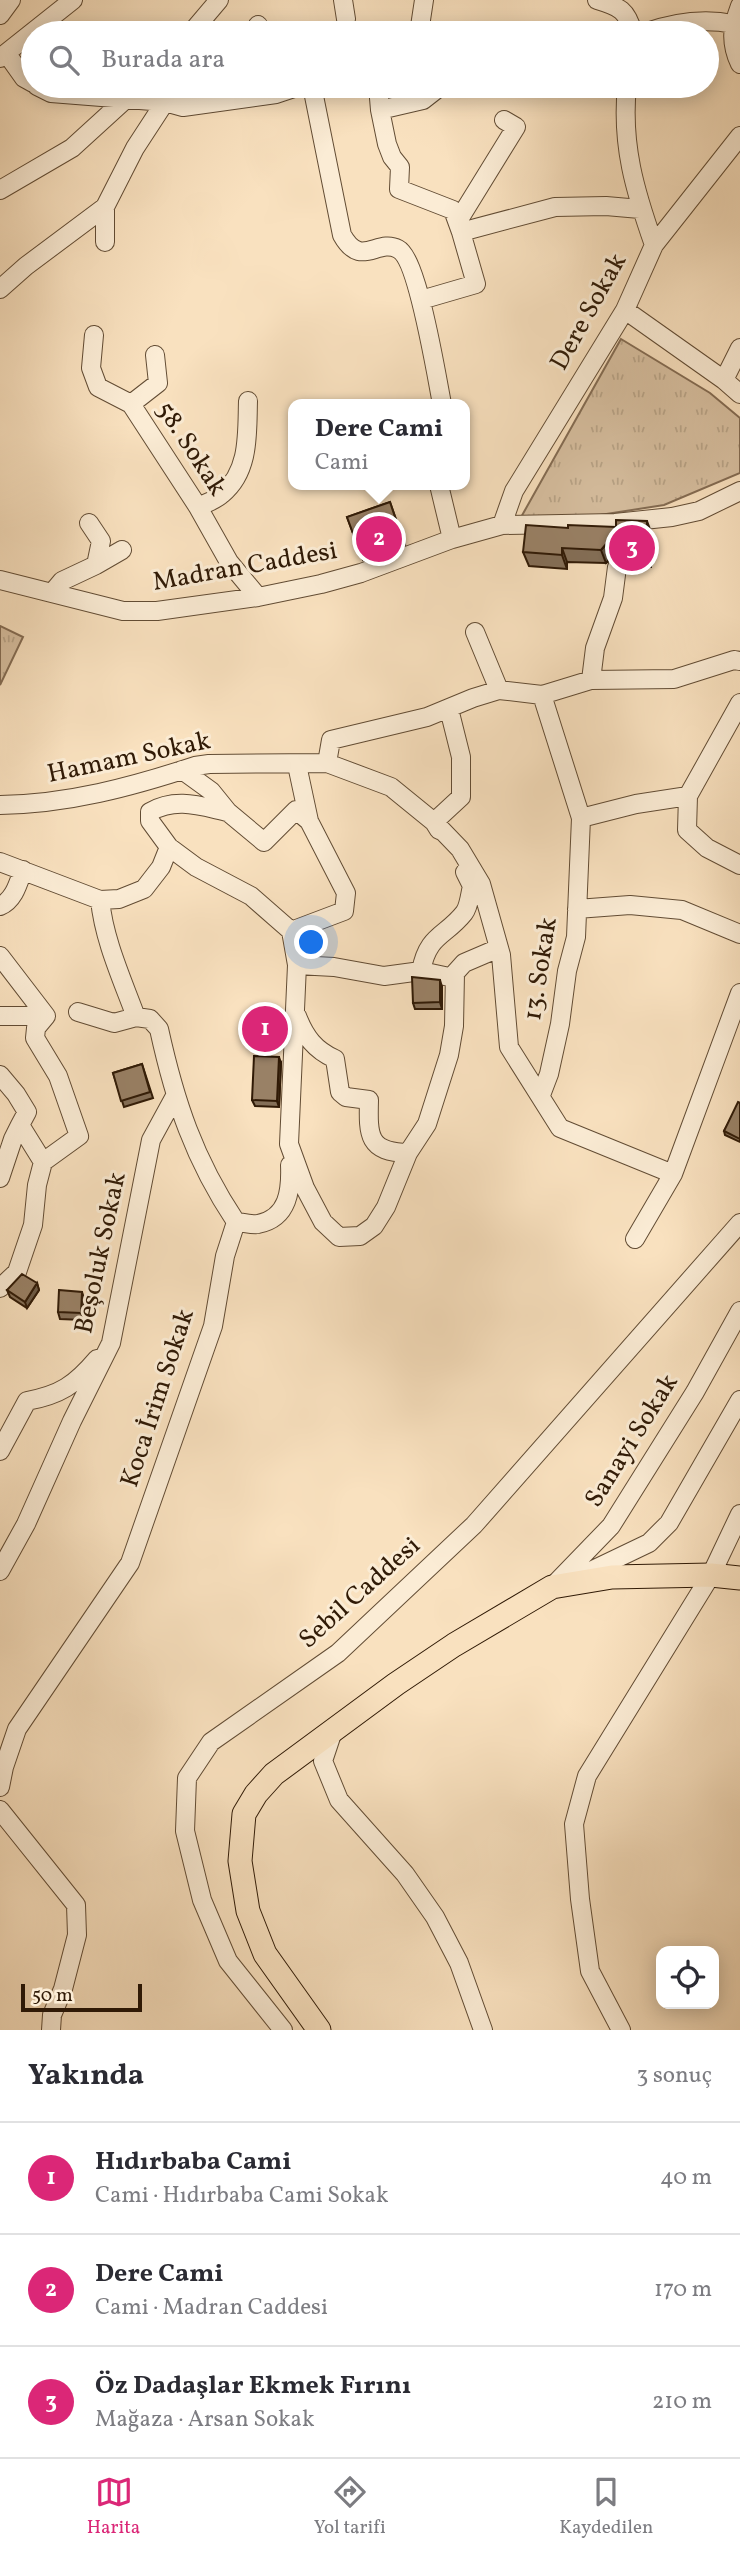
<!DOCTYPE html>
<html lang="tr">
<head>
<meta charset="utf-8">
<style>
	:root { --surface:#fff; --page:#f2f2f3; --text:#2b2b33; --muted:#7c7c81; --line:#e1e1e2; --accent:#db2777 }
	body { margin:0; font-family:Vollkorn,serif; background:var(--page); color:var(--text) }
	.controls { position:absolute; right:21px; bottom:21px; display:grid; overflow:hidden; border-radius:14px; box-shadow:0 4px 18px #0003 }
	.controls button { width:63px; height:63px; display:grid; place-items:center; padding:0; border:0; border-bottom:2px solid var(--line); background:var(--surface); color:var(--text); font:35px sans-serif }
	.scale { position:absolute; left:21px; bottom:18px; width:121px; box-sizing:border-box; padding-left:7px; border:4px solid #301a06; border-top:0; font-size:19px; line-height:24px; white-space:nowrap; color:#301a06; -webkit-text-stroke:5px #fbecd5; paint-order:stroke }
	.you { position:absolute; left:312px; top:943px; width:24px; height:24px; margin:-18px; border:5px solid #fff; border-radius:50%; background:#1a73e8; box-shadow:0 0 0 10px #1a73e833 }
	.badge { display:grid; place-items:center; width:46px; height:46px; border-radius:50%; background:var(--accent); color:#fff; font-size:23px; font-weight:700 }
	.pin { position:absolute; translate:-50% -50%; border:4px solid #fff; box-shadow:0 2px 7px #0006 }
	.popup { position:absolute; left:288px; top:399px; width:182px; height:91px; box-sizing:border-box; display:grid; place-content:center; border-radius:14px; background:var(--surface); filter:drop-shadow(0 2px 5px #0005); font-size:23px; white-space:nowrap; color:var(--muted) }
	.popup b { font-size:26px; color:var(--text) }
	.popup::after { content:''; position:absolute; left:50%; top:100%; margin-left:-14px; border:14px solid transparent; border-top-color:var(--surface) }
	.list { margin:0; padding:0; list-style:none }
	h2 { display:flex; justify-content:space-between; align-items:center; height:91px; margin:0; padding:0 28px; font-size:30px }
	h2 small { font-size:23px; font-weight:400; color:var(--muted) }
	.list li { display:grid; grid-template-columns:46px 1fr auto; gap:21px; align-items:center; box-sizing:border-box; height:112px; padding:0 28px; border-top:2px solid var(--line) }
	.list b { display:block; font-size:26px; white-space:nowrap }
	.list p { margin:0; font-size:23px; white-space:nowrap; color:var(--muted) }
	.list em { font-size:23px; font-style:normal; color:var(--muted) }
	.icon { flex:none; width:38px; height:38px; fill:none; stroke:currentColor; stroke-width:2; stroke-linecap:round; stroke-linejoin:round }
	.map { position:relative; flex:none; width:740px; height:2030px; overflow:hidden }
	.search { position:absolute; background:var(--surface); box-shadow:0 4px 18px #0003; left:21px; right:21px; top:21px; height:77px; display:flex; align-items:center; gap:18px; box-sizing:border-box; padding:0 24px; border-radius:38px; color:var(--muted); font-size:26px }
	.sheet { height:427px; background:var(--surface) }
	nav { display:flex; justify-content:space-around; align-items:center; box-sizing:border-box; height:98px; border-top:2px solid var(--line); background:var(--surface); font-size:19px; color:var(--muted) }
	nav a { display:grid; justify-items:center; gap:4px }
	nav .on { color:var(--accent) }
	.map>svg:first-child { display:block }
</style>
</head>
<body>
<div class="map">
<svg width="740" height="2030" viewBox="0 0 740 2030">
	<defs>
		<pattern id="grass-tufts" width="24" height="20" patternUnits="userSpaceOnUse" patternTransform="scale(1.75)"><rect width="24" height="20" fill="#d7bfa0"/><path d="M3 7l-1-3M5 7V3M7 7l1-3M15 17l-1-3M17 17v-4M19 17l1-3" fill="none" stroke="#b9a488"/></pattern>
	</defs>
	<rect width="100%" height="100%" fill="#f9e1bf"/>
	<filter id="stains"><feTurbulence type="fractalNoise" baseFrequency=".00286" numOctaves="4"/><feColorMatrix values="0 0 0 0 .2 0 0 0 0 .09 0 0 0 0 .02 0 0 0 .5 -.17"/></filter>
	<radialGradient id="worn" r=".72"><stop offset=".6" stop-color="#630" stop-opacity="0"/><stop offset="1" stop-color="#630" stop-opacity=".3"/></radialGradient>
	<path fill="url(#grass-tufts)" stroke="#846c53" stroke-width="2" d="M621 339 710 393 740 418V473L664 505 587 517 520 519Z
		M0 626 23 637 0 685Z"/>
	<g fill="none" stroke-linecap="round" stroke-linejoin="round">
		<defs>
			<path id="minor" d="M343 0 346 19
				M597 0C620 7 627 10 633 33
				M740 6C732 27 730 43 740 64
				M0 15 11 0
				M258 25 260 33
				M191 33 219 0
				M419 33 424 0
				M644 33C672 23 703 18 733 24
				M7 54 24 78 33 83
				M0 58 73 0
				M37 86 51 93 165 102 183 107 276 94 300 86
				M312 86 342 235C361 269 377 238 398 249 418 259 437 379 442 404
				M378 86 380 110 387 144 392 157 400 167 399 189 453 210 461 232
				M627 86C621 145 635 191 654 245
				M380 110 423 100 441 86
				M0 190 72 148 140 86
				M105 207V242
				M458 221 516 127 504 120
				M0 289 26 266 105 207 135 148 165 102
				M421 300 476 284 461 232 555 207 606 206 640 209
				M625 310 724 380 740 394
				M94 335 91 368 98 387 131 404 198 507 229 562 258 597
				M724 380 740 348
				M131 404 158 383 155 355
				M439 485 452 539
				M198 507C206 503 216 500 222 494 250 471 247 433 248 401
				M89 523 101 541 96 565
				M502 525 514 491 625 310 654 245 740 136
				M0 580 123 611H157L258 597 321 584 361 573 452 539 502 525 615 523 672 517 699 511 740 491
				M52 593 62 581 96 565 122 550
				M475 632 499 690
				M591 680 595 648 613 598 617 567
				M740 703 688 796 687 830 707 848 740 865
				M327 763 391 787 434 822 460 849 481 884 501 955 509 1047 560 1128 673 1174
				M182 770 211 791 228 812 264 842 296 810 309 821
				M0 805C68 804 131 787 195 766L209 764 327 763 331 740 427 717 473 698 499 690 542 695 591 680 674 679 734 660 740 661
				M228 812C200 806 176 797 150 812V821L169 847 196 867 251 896 291 931 297 965 289 1144 305 1188 323 1222 339 1237 360 1236 374 1226 386 1207 408 1153 427 1124 449 1055 454 1026 455 973 464 963 499 948
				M581 818 636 804 688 796
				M439 830 434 822 461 797V757L449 709
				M0 862 100 900 119 899 144 889 161 867 169 847
				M0 906C14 900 18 884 23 870
				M577 909 630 905 682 910 740 934
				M291 931 344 911 346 893 309 821 297 765
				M0 956 46 1016 36 1028 35 1038 58 1076 79 1136 43 1162 37 1185 33 1225 17 1272 0 1288
				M297 965 334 967 384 976 421 971 454 978
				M421 971C428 934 445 937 464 913 469 907 470 894 472 886L465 872
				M78 1012 114 1023 136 1017
				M0 1016H46
				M297 1016C305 1037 315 1050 335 1059L340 1092 346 1097 369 1100C368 1136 368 1152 408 1153
				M0 1075 16 1094 27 1112 20 1125 43 1162
				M541 1095 549 1074 560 1024 567 971 576 937 581 818 542 695
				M0 1178 13 1139 20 1125
				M236 1222C242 1222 252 1225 258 1224 289 1218 291 1189 290 1165
				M635 1239 673 1174 740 993
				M0 1451 27 1401C60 1395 75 1385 97 1359
				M0 1571 26 1524 72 1421 111 1343 151 1140 175 1096
				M578 1577 649 1543 669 1523 740 1400
				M552 1587 611 1526 695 1392 740 1311
				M333 1731 323 1761 339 1800 405 1874 435 1917 459 1963 483 2030
				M0 1787 4 1767 17 1729 130 1563 213 1326 225 1256 236 1222C194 1159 175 1102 159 1029L150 1019 136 1017C122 979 104 940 100 900
				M0 1810 76 1905 77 1935 63 1989 52 2015 51 2030
				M283 2030 228 1961 202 1900 185 1831 187 1778 211 1742 338 1653 474 1525 740 1223
				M621 2030 590 1971 580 1899 574 1824 587 1776 711 1575 740 1514"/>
			<path id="major" d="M319 2030 265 1954 248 1911 240 1861 244 1814 256 1794 274 1774 396 1684 454 1645 552 1587 612 1577 711 1575 740 1578"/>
		</defs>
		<use href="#minor" stroke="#624c34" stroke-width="20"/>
		<use href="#major" stroke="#301a06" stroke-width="25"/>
		<use href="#minor" stroke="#fbecd5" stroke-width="18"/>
		<use href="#major" stroke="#f9e1bf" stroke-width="23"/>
	</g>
	<path fill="#846f58" stroke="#301a06" stroke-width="2" d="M390 502 405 545 363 560 347 517Z
		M568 528 652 535 651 567 628 566 624 558 618 556 612 557 606 563 567 562V569L529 566 523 552Z
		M442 987V1009H415L413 1003Z
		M244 1021 282 1031 263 1047 247 1028Z
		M281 1063 279 1107 255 1106 252 1100Z
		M142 1064 153 1098 124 1107 113 1073Z
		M740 1103V1142L725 1135 724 1131Z
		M37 1283 39 1290 27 1308 10 1297 7 1290Z
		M84 1298 83 1320 60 1319 58 1312Z"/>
	<path fill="#6b5a47" stroke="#301a06" stroke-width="2" d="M647 521 652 535 651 567 646 553Z
		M607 543 612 557 606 563 601 550Z
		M562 548 567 562V569L562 555Z
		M440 980 442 987V1009L440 1002Z
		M280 1024 282 1031 263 1047 261 1040Z
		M279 1057 281 1063 279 1107 277 1101Z
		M37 1283 39 1290 27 1308 25 1302Z
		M82 1292 84 1298 83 1320 81 1313Z"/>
	<path fill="#998166" stroke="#301a06" stroke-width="2" d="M390 502 400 532 358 547 347 517Z
		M616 520 647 521 646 553 623 552 619 545 613 542 607 543 601 550 562 548V555L523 552 526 525 568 528V525L616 527Z
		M412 977 440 980V1002L413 1003Z
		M264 1005 280 1024 261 1040 244 1021Z
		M254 1056 279 1057 277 1101 252 1100Z
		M142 1064 150 1092 121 1101 113 1073Z
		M738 1102 740 1103V1139L724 1131Z
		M22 1274 37 1283 25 1302 7 1290Z
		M59 1290 82 1292 81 1313 58 1312Z"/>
	<g text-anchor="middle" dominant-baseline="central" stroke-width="6" stroke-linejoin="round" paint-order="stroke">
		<g font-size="26" fill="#301a06" stroke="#fbecd5">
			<text transform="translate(589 312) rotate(-61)">Dere Sokak</text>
			<text transform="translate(191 449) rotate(57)">58. Sokak</text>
			<text transform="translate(245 567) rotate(-10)">Madran Caddesi</text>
			<text transform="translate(129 758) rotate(-12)">Hamam Sokak</text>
			<text transform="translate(541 969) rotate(-81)">13. Sokak</text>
			<text transform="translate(101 1253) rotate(-78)">Beşoluk Sokak</text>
			<text transform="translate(158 1398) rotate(-72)">Koca İrim Sokak</text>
			<text transform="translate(632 1441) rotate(-58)">Sanayi Sokak</text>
			<text transform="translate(360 1593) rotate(-42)">Sebil Caddesi</text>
		</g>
	</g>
	<rect width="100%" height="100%" filter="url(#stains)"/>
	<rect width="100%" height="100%" fill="url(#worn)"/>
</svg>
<div class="controls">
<button><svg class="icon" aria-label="locate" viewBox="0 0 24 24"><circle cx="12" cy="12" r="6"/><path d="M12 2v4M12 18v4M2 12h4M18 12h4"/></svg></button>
</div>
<div class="scale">50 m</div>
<div class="you"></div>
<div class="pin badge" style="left:265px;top:1029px">1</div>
<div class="pin badge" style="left:379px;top:539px">2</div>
<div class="popup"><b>Dere Cami</b>Cami</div>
<div class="pin badge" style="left:632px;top:548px">3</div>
<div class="search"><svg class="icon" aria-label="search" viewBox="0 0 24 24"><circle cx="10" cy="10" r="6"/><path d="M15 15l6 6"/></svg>Burada ara</div>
</div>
<section class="sheet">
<h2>Yakında<small>3 sonuç</small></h2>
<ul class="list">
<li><span class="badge">1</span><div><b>Hıdırbaba Cami</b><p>Cami · Hıdırbaba Cami Sokak</p></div><em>40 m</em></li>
<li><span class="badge">2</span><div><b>Dere Cami</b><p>Cami · Madran Caddesi</p></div><em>170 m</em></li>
<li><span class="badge">3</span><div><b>Öz Dadaşlar Ekmek Fırını</b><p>Mağaza · Arsan Sokak</p></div><em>210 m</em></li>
</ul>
</section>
<nav>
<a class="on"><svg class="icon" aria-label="map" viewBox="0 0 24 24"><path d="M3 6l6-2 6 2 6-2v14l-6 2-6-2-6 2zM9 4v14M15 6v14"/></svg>Harita</a>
<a><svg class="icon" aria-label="directions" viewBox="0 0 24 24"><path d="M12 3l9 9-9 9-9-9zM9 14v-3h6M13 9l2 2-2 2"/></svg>Yol tarifi</a>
<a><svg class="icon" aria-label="saved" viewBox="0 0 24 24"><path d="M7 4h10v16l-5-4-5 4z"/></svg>Kaydedilen</a>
</nav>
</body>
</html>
